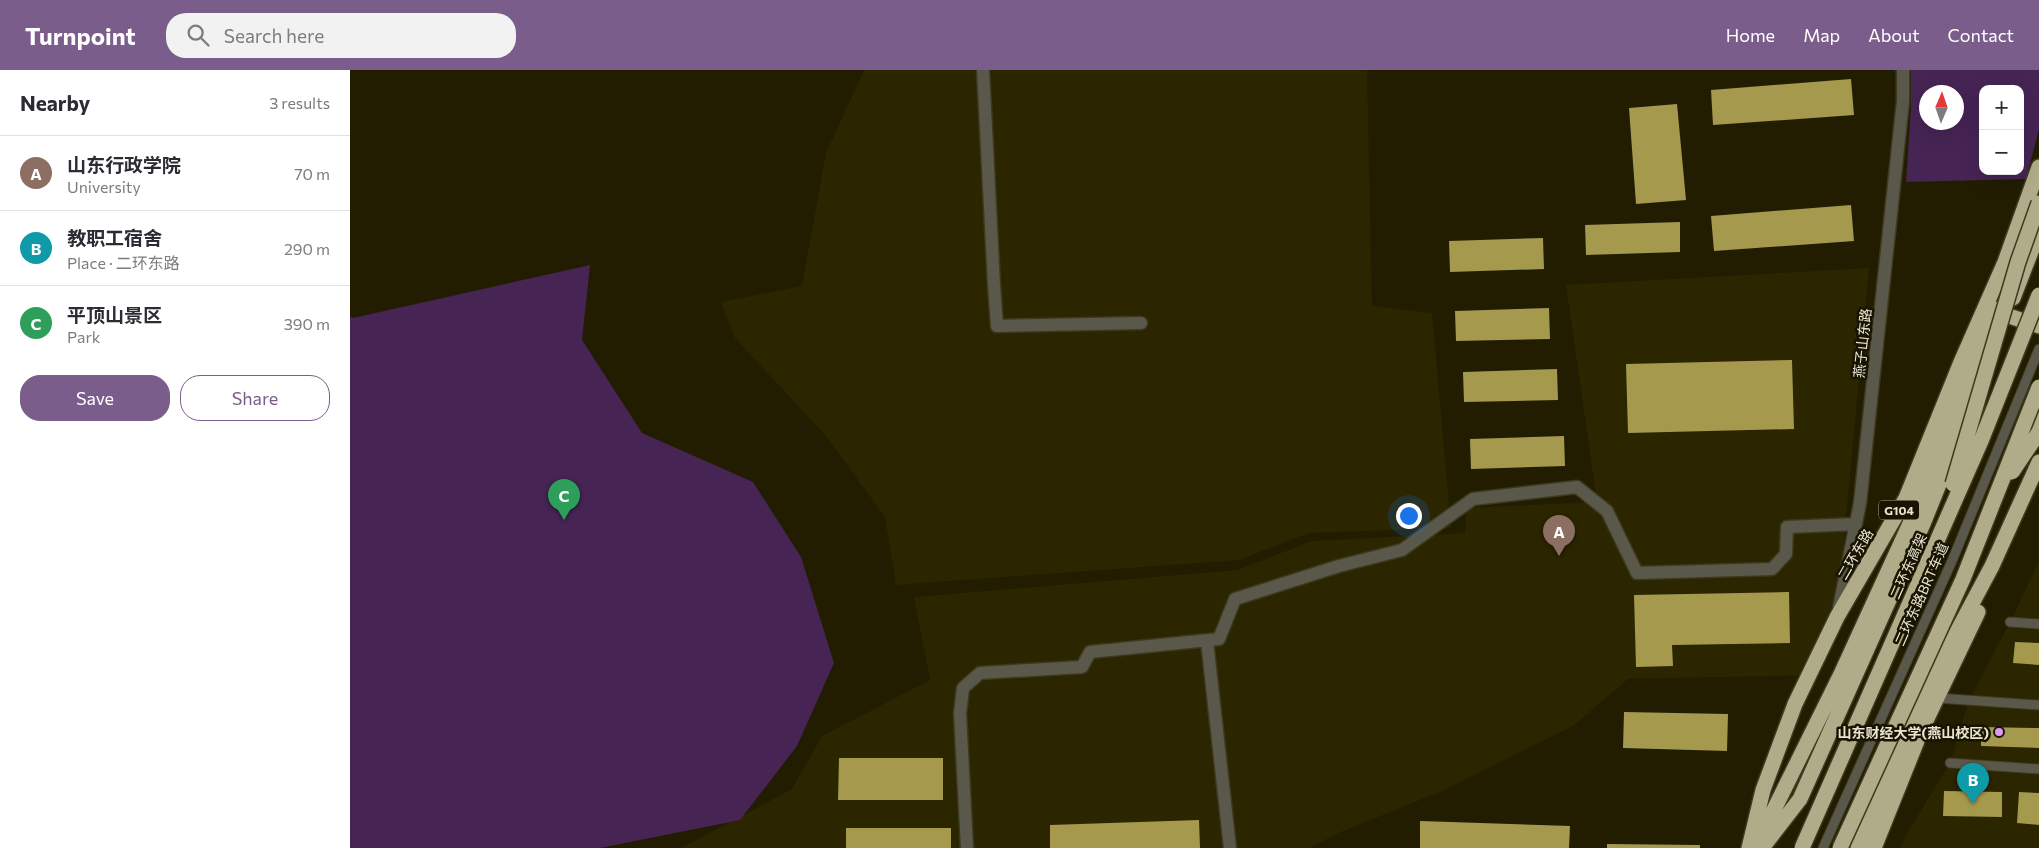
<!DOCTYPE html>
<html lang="en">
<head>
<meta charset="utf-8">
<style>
	:root { --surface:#fff; --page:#f2f2f3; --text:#2b2b33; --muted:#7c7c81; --line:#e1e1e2; --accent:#7a5d8b }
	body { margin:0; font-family:Commissioner,"Noto Sans SC",sans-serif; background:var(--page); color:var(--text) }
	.controls { position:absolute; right:15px; top:15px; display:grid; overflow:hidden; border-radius:10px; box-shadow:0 5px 20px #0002 }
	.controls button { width:45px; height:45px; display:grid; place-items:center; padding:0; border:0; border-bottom:1px solid var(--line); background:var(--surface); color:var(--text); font:25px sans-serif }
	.compass { position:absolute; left:1569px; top:15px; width:45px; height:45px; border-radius:50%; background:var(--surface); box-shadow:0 5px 20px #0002; rotate:2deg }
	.you { position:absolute; left:1058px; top:445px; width:18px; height:18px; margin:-12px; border:4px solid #fff; border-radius:50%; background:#1a73e8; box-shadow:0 0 0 8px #1a73e833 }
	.badge { display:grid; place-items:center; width:32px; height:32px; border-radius:50%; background:var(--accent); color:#fff; font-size:16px; font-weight:700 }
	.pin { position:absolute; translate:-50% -41px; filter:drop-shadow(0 1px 2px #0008) }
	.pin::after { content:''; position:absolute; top:26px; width:18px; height:15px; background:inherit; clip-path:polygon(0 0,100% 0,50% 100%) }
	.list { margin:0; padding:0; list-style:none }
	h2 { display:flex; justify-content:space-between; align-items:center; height:65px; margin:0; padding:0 20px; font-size:21px }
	h2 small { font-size:16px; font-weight:400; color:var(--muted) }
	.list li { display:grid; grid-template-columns:32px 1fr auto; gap:15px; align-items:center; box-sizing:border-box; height:75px; padding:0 20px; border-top:1px solid var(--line) }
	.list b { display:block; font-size:19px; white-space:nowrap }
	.list p { margin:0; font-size:16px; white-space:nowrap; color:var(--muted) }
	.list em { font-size:16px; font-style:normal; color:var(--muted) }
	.actions { display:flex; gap:10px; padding:15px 20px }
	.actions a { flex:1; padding:11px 0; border:1px solid var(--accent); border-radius:20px; text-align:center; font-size:18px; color:var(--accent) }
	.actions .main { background:var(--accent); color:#fff }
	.icon { flex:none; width:28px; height:28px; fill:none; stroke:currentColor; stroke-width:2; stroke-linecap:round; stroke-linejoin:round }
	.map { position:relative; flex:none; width:1689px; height:778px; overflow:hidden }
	header { display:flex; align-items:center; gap:30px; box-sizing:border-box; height:70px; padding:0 25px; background:var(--accent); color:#fff }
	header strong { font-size:24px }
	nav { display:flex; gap:28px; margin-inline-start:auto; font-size:18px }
	.search { width:350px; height:45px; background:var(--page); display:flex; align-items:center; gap:12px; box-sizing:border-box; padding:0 18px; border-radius:20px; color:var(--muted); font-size:19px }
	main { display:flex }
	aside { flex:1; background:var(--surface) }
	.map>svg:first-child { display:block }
</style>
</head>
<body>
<header>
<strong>Turnpoint</strong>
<div class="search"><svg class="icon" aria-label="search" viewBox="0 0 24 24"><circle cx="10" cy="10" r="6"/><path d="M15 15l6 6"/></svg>Search here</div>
<nav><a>Home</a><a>Map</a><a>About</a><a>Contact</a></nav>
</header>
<main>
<aside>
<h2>Nearby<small>3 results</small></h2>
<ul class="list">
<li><span class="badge" style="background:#8d6e63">A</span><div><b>山东行政学院</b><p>University</p></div><em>70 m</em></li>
<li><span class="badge" style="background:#0f9aa8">B</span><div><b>教职工宿舍</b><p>Place · 二环东路</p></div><em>290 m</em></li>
<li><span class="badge" style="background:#2e9e5b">C</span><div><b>平顶山景区</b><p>Park</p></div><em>390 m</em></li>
</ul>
<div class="actions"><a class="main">Save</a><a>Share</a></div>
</aside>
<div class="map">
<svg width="1689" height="778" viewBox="0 0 1689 778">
	<rect width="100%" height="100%" fill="#221d00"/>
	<path fill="#2b2500" d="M514 0H1017L1022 236 1082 243 1101 458 959 463 889 490 546 515 535 447 476 366 385 268 371 232 452 216 476 83Z
		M1519 198 1487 547 1459 605 1278 609 1223 656 1092 721 986 764 960 778H331L442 719 472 666 580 610 564 527 887 500 962 471 1115 463 1116 438 1247 432 1216 215Z
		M1689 492V778H1551L1555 767 1600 693 1619 630 1660 552Z"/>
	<path fill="#462454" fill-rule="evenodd" d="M1561 0H1689V59L1676 109 1556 112 1561 37ZM1633 19H1670V101H1633ZM1576 22H1606V52H1576Z
		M240 195 232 270 292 363 403 412 451 487 484 593 447 676 390 750 250 778H0V246L3 248Z"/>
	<path fill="#a5994e" d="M1501 9 1504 45 1363 55 1361 20Z
		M1327 34 1336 130 1286 134 1279 38Z
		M1501 135 1504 171 1364 181 1361 146Z
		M1330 152V182L1236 185 1235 155Z
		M1193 168 1194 199 1100 202 1099 171Z
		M1199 238 1200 269 1106 271 1105 241Z
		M1442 290 1444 359 1278 363 1276 294Z
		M1207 299 1208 330 1114 332 1113 302Z
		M1214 366 1215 396 1121 399 1120 369Z
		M1439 522 1440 573 1322 575 1323 596 1286 597 1284 525Z
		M1665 572 1689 573V595L1663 593Z
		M1274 642 1378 644 1377 681 1273 678Z
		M1631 657 1689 658V678L1631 676Z
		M489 688H593V730H488Z
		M1594 721 1652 722V747L1593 746Z
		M1669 722 1689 723V755L1667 753Z
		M849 750 850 778H700V755Z
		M1070 751 1220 756 1219 778H1070Z
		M496 758H601V778H496Z
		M1257 774 1350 775V778H1257Z"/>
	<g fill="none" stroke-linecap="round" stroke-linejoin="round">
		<defs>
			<path id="lane" d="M1660 552 1689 554
				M1587 628 1689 635
				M1600 693 1689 699
				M1473 778 1602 491 1689 279"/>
			<path id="street" d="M633 0 644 215 647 256 791 253
				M1489 538 1510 433 1553 31V0
				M857 571 880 778
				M617 778 610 643 613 618 630 603 732 597 740 582 869 569 885 529 989 496 1052 480 1123 429 1227 417 1257 441 1287 503 1422 499 1436 484 1437 457 1506 454"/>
			<path id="highway" d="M1663 228 1689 161
				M1656 245 1689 256
				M1679 372 1689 349
				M1408 772 1491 604 1568 436 1648 239
				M1399 778 1413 720 1445 634 1487 547 1556 428 1611 292 1655 192 1689 97
				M1412 778 1450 729 1573 454 1619 340
				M1508 778 1577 618 1642 496 1689 392
				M1524 778 1571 661 1628 542"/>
		</defs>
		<use href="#lane" stroke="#3e391e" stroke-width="11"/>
		<use href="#street" stroke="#3e391e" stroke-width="15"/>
		<use href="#highway" stroke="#3e391e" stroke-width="18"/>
		<use href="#lane" stroke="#5a584a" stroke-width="9"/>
		<use href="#street" stroke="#5a584a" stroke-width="12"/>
		<use href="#highway" stroke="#b0ab88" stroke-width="15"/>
		<defs>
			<path id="highway-bridge" d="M1662 402 1689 362
				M1603 414 1668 192 1689 133
				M1452 778 1631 371 1689 225
				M1490 778 1613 509 1689 317"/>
		</defs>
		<use href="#highway-bridge" stroke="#3e391e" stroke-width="18" stroke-linecap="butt"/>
		<use href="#highway-bridge" stroke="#b0ab88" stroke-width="15"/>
	</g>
	<circle fill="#da9af6" stroke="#181400" stroke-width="2" cx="1649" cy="662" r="5"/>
	<g text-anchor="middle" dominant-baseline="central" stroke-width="5" stroke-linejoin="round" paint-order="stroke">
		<rect fill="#181400" stroke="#aaa794" stroke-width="1" x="1529" y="430.5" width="40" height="19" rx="4"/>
		<g font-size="12" font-weight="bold" fill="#e8e6d3">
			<text x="1549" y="440">G104</text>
		</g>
		<g font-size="14" fill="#e8e6d3" stroke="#181400">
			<text transform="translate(1512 273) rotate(-84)">燕子山东路</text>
			<text transform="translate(1505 484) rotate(-60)">二环东路</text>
			<text transform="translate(1558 496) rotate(-66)">二环东高架</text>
			<text transform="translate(1571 524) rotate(-66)">二环东路BRT车道</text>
		</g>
		<g font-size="14" font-weight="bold" fill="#e8e6d3" stroke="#181400" text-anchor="end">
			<text x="1639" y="662">山东财经大学(燕山校区)</text>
		</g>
	</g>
</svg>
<div class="controls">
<button>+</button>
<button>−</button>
</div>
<svg class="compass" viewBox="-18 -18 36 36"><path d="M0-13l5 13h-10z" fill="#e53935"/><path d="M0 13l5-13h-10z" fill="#7c7c81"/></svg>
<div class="you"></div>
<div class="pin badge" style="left:1209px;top:486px;background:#8d6e63">A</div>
<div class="pin badge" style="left:1623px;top:734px;background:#0f9aa8">B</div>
<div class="pin badge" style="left:214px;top:450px;background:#2e9e5b">C</div>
</div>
</main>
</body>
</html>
